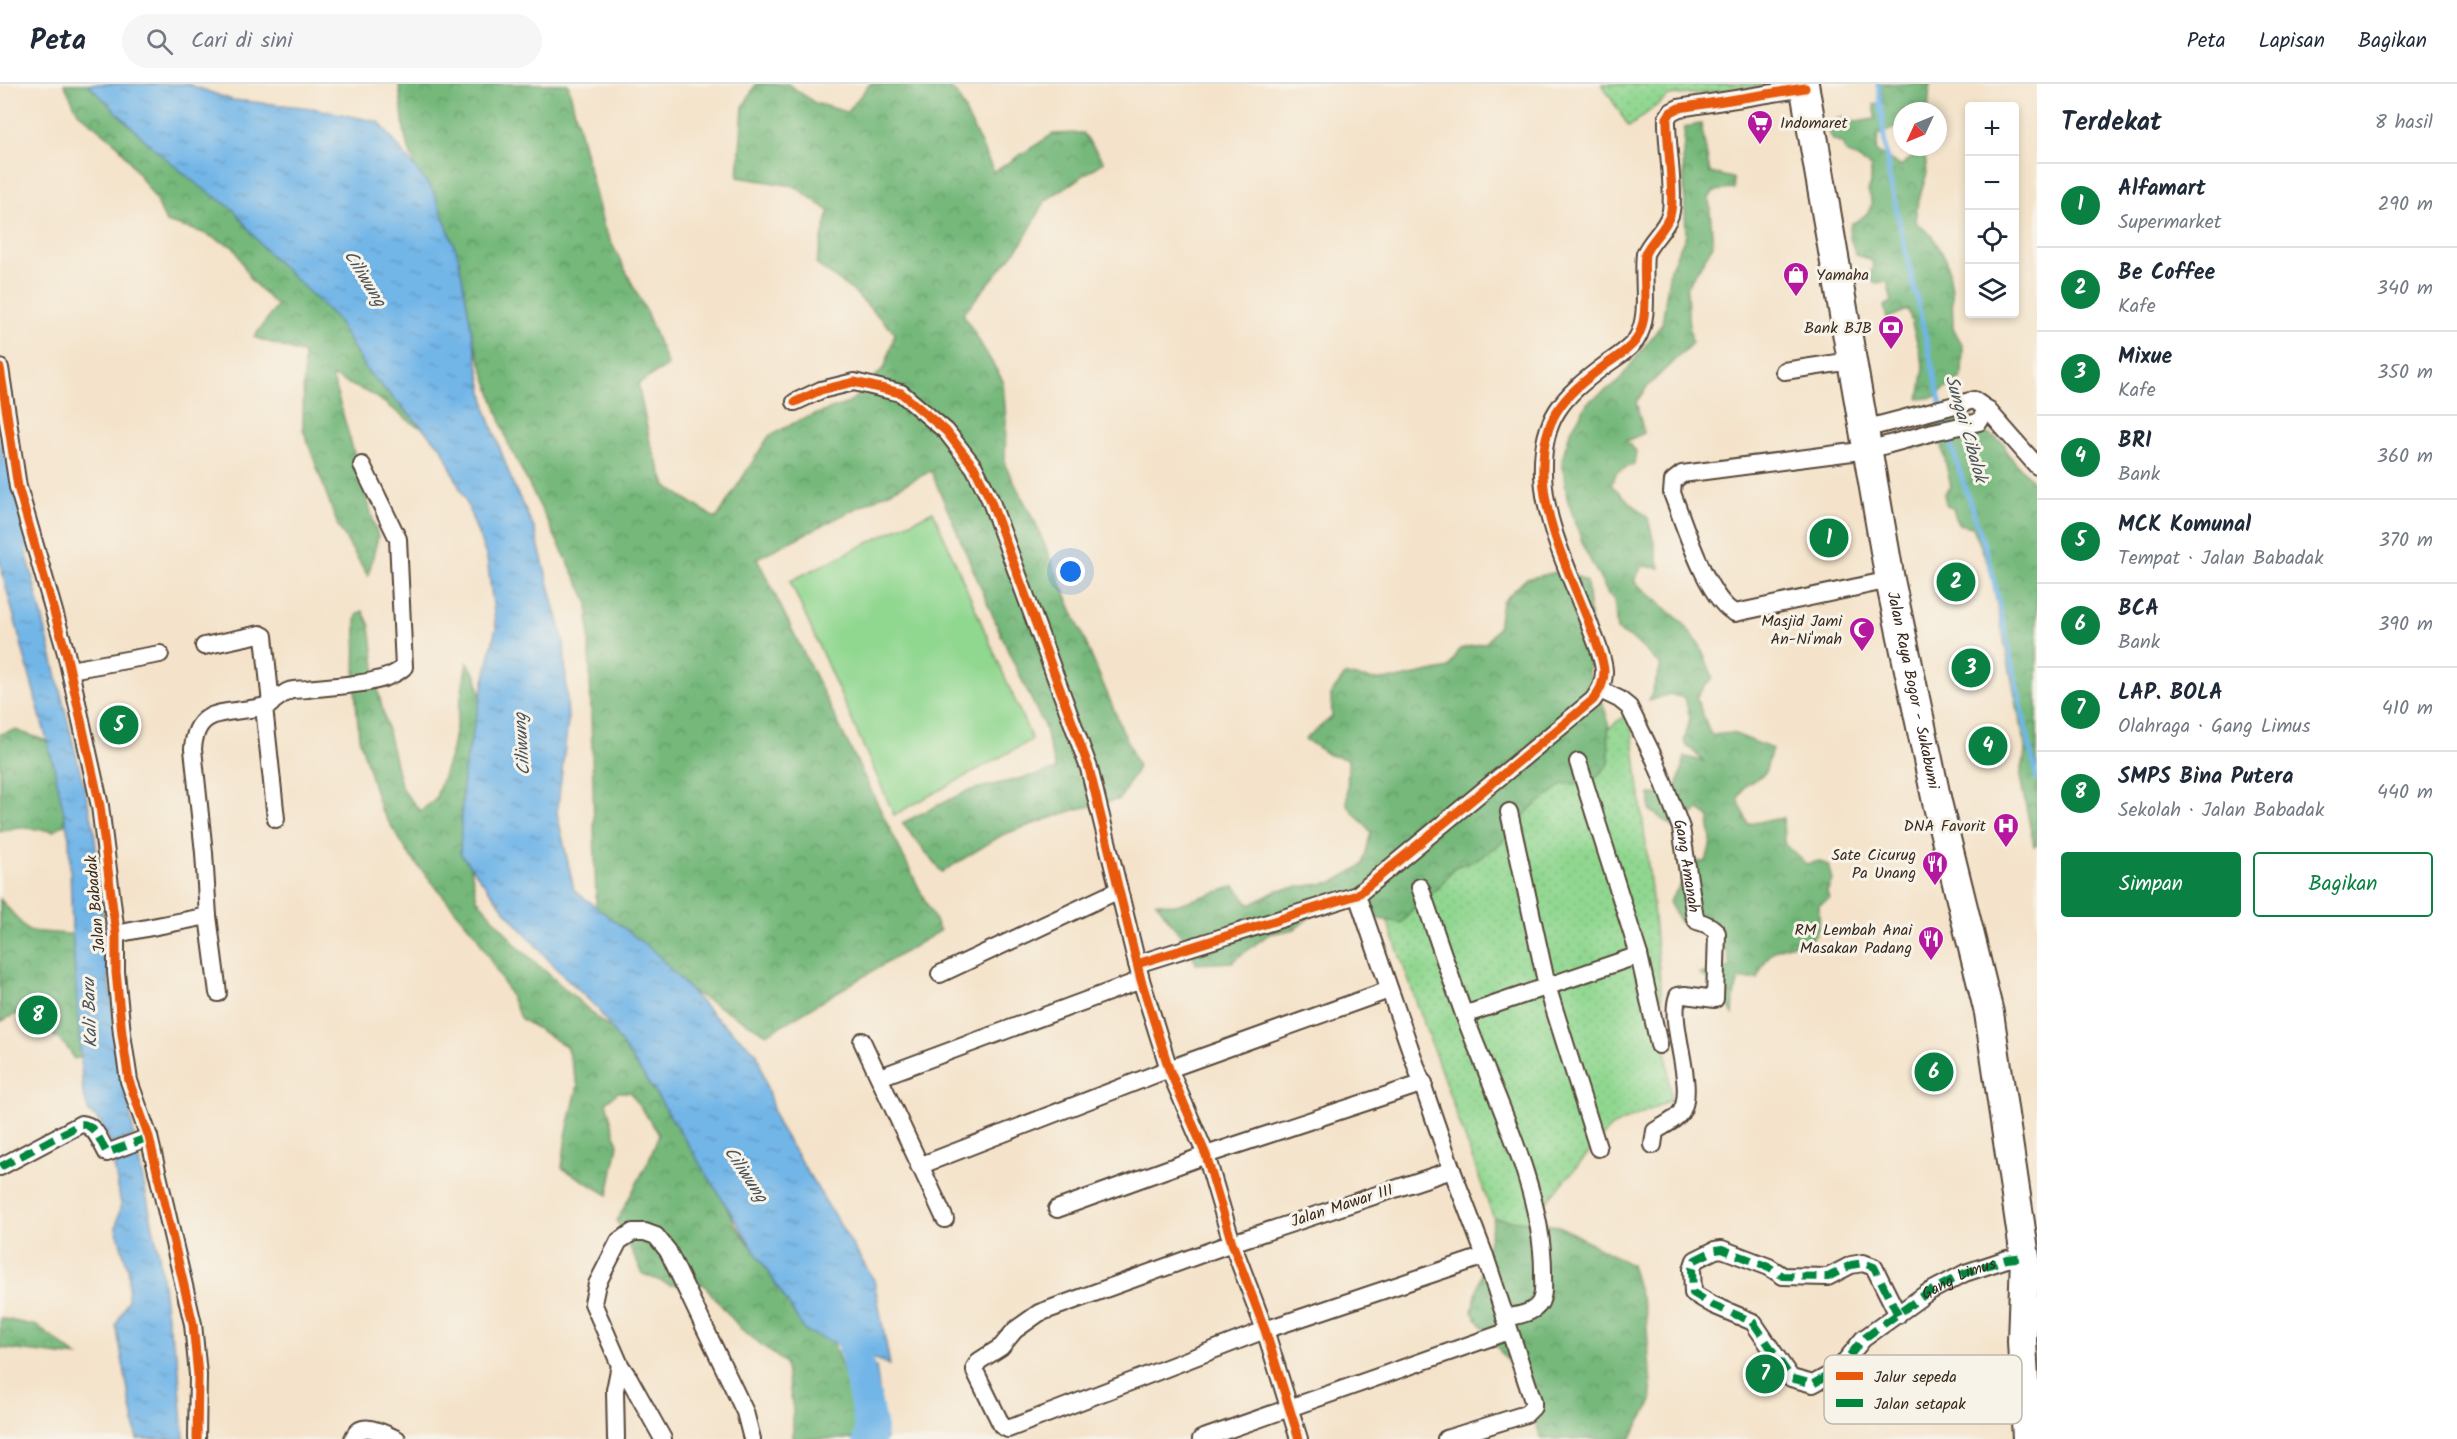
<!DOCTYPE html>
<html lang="id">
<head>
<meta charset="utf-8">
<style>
	:root { --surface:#fff; --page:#f6f6f7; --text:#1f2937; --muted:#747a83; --line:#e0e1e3; --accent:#0b8043 }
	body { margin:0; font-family:Kalam,sans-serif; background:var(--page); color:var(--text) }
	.controls { position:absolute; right:18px; top:18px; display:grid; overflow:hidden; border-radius:6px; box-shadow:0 3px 9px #0003 }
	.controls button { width:54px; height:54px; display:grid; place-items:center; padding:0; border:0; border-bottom:2px solid var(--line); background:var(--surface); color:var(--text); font:30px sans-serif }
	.compass { position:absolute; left:1893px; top:18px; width:54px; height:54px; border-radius:50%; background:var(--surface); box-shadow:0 3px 9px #0003; rotate:226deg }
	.you { position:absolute; left:1071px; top:488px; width:21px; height:21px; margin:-15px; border:4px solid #fff; border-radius:50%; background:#1a73e8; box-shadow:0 0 0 9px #1a73e833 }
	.badge { display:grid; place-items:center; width:39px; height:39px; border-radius:50%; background:var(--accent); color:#fff; font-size:20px; font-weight:700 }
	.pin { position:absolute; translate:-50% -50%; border:3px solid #fff; box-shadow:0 2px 6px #0006 }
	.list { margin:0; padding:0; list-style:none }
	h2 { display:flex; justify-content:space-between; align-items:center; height:78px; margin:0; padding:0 24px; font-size:26px }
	h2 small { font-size:20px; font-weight:400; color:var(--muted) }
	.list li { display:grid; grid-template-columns:39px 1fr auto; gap:18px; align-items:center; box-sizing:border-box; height:84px; padding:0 24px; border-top:2px solid var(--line) }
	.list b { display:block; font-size:22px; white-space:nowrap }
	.list p { margin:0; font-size:20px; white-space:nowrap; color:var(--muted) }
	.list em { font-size:20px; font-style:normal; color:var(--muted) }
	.actions { display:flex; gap:12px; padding:18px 24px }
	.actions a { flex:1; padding:14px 0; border:2px solid var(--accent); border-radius:6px; text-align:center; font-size:21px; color:var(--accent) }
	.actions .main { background:var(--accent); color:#fff }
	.icon { flex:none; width:33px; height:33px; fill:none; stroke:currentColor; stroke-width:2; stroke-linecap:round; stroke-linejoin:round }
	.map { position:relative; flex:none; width:2037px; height:1355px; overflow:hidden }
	header { display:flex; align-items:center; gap:36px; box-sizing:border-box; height:84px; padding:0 30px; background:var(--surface); border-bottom:2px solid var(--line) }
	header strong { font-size:28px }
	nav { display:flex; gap:33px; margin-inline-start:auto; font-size:21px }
	.search { width:420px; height:54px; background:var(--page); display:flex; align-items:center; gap:15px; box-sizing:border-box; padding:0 21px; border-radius:33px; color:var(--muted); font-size:22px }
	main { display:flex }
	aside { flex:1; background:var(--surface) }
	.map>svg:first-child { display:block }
</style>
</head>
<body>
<header>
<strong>Peta</strong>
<div class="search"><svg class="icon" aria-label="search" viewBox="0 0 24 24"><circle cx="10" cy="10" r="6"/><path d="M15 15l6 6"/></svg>Cari di sini</div>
<nav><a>Peta</a><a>Lapisan</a><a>Bagikan</a></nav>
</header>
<main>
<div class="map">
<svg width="2037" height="1355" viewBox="0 0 2037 1355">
	<defs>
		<pattern id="grass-dots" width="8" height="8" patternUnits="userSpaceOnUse" patternTransform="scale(1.5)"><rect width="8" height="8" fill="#90d790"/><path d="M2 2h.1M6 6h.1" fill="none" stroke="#7db97c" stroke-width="1.8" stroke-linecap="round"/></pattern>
		<pattern id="forest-crowns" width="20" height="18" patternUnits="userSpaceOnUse" patternTransform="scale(1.5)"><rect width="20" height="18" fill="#74b87a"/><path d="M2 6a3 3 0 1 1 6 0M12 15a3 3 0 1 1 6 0" fill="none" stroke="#609663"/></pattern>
		<pattern id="water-ripples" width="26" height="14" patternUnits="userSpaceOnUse" patternTransform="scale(1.5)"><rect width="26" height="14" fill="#72b6e8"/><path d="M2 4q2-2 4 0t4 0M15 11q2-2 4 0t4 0" fill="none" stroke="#5f94bb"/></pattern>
	</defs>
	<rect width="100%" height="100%" fill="#f7f3e8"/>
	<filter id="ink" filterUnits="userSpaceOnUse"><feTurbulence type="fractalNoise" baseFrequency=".0167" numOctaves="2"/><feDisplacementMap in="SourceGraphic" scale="12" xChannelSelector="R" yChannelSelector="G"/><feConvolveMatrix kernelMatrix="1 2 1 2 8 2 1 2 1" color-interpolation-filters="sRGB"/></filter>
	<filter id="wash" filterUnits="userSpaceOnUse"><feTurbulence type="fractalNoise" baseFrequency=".008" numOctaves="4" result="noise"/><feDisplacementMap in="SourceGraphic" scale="24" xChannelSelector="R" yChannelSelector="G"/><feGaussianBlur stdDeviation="1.35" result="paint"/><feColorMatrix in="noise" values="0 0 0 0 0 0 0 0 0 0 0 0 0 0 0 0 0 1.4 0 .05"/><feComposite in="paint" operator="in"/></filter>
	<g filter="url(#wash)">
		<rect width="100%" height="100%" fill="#f4e3ca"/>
		<path fill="url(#grass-dots)" stroke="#668057" stroke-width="1.5" d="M1602 0H1792L1669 12 1629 43Z
			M1630 628 1653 823 1671 1016 1611 1043 1505 1166 1386 833 1391 810Z"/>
		<path fill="url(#forest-crowns)" stroke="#58714c" stroke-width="1.5" d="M64 0H98L250 119 434 347 415 341 375 312 332 292 378 453 368 492 338 442 303 345 304 270 254 253 277 222 251 196 234 163 201 148 166 138 155 114 119 62 78 28Z
			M399 0H568L604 144 646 227 668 282 638 300 650 358 666 402 716 435 769 352 802 335 849 319 885 283 895 249 854 208 816 180 829 127 794 102 738 93 743 23 756 0H788L815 19 847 28 870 0H944L957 10 994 88 1053 50 1083 49 1104 78 1046 116 1022 159 963 230 1003 297 1006 336 1005 381 1035 438 1138 683 1120 715 1074 726 1002 751 942 788 902 739 967 707 1056 686 1044 642 1008 567 931 387 757 474 940 847 767 950 597 854 588 518 508 359 405 53Z
			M1880 0H1930L1928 27H1902V41L1878 51 1876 67 1900 82 1924 65 1927 89 1917 122 1916 138 1932 152 1947 177 1952 206 1953 244 1963 262 1962 293 1934 313 1919 315 1924 283 1908 225 1887 235 1884 222 1892 218 1887 197 1877 199 1870 195 1873 180 1870 175 1856 171 1849 151 1851 140C1866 133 1877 124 1868 107L1871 100V83L1846 68 1842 60 1833 56 1828 48 1837 35 1844 34 1855 38 1875 35 1874 20 1883 18Z
			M1701 40 1710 89 1733 94 1734 105 1714 107 1709 114 1713 161 1687 203 1688 234 1692 259 1647 303 1636 318 1644 349 1626 357 1636 367 1634 380 1617 388 1611 401 1648 434 1660 484 1642 482 1634 497 1683 539 1699 560 1713 593 1696 613 1711 651 1733 649 1772 665 1765 689 1744 703 1738 715 1748 740 1783 734 1784 759 1806 780 1819 777 1828 781 1832 796 1827 808 1829 815 1819 821C1819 828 1820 838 1818 845 1811 872 1771 843 1758 895H1739L1734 912 1733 930 1717 901 1700 890 1730 883 1727 867 1708 865 1716 851 1704 842 1680 838 1669 818 1681 800 1687 777 1706 778 1711 758 1709 733 1699 726 1674 744 1650 726V710L1675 711 1685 673 1703 677 1684 658 1690 634 1685 614 1669 610 1649 617 1661 582 1634 556 1617 546 1614 515 1608 510 1585 466 1567 414 1562 375 1570 348 1588 318 1617 299 1662 240 1670 185 1686 151 1683 70 1685 43Z
			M1951 333 1972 335 1986 349 2004 359 2007 369 2037 402V761L2034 762 2020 693 2026 667 1990 485 1973 443 1958 440 1953 424 1946 422 1944 410 1951 403 1941 357 1914 365 1917 351 1936 336Z
			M1566 486 1587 498 1593 567 1588 588 1601 614 1608 636 1609 680 1591 699 1564 700 1530 725 1502 758 1477 776 1454 783 1439 804 1418 818 1402 839 1368 833 1359 813 1322 824 1295 845 1269 850 1232 878 1196 880 1187 854 1179 850 1156 818 1176 821 1235 802 1250 821 1278 806 1334 798 1363 781 1371 748 1347 721 1348 675 1329 671 1305 655 1332 633 1331 610 1345 591 1375 596 1397 595 1449 584 1460 565 1487 558 1498 543 1502 518 1526 495Z
			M363 527 370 542 378 607 402 705 420 727 435 716 452 666 467 578 477 593 482 622 464 751 477 815 517 862 608 943 610 941 681 1031 736 1142 793 1218 834 1260 857 1328 855 1355H793V1325L785 1279 741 1245 703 1200 670 1201 643 1190 617 1137 648 1078 659 1050 630 1008H618L606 1018 618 1061 608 1111 562 1084 566 1052 578 1001 566 962 521 935 507 905 476 851 410 772 380 724 359 653 355 605 356 535 358 529Z
			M15 646 53 659 75 732 54 747 17 743 0 748V650Z
			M0 815 28 847 79 851 85 973 74 975C68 955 33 939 15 930L0 938Z
			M1494 1134 1559 1142 1631 1181 1646 1231 1652 1317 1630 1355H1542L1513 1285 1472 1228Z
			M0 1234 37 1242 78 1273 0 1264Z"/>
		<path fill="#90d790" stroke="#668057" stroke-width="1.5" d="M933 427 1032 656 894 731 790 497Z"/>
		<path fill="url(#water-ripples)" stroke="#567083" stroke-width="1.5" d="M88 0H187L232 16 312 24 379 38 434 108 458 171 487 329 513 400 534 444 564 558 568 637 557 729 574 806 655 868 712 930 757 969 777 1039 874 1196 890 1281 805 1247 660 1016 597 924 554 882 504 825 460 769 463 692 496 544 487 474 467 420 442 364 367 287 335 233 264 165 234 126 194 98 149 60Z
			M0 326 14 411 0 410Z
			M14 418 94 744 109 899 134 1052 111 1060 99 1036 89 1028 83 1009 72 845 69 753 54 683 0 480V419Z
			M136 1063 159 1171 168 1241 178 1276 184 1355H137L116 1241 128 1216 129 1188 116 1144 121 1120 112 1070Z
			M850 1281 876 1283 886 1355H859L864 1338Z"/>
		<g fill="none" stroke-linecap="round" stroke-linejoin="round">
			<path stroke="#72b6e8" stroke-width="5" d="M1878 0 1889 93 1948 352 1990 479 2037 695"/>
			<path stroke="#72b6e8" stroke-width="32" d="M0 397 12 461
				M834 1232 853 1256 871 1346 869 1355"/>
		</g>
	</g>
	<g filter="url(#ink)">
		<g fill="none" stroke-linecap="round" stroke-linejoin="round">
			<defs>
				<g id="minor">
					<path d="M0 284 18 403 66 569 100 722 116 850V888L122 950 129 997 149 1053 193 1240 198 1291 197 1355"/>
					<path d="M1784 287 1851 277"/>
					<path d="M795 318 821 306 854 298 901 309 946 347 974 383 990 415 1089 684 1141 896 1169 985 1206 1071 1232 1159 1265 1246 1299 1355"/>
					<path d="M1864 345 1974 316 1987 325 2037 382"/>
					<path d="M1890 496 1735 529C1707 516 1684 439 1672 409L1673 397 1682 390 1868 366 1933 348 1979 338 1987 325"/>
					<path d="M204 562 260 550 264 552 271 620"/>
					<path d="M70 586 160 570"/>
					<path id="s1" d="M1600 606 1619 615 1629 623 1655 676 1681 744 1695 834 1697 837C1704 839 1713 842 1717 849L1715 915 1685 911 1678 912C1667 938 1697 1003 1681 1028 1675 1037 1664 1041 1655 1047L1653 1061"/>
					<path d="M264 623 276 735"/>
					<path d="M1509 728 1547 902 1598 1064"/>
					<path d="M1420 803C1435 846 1449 890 1465 933 1494 1011 1544 1107 1543 1190 1543 1197 1544 1206 1542 1213 1539 1229 1519 1231 1505 1234"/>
					<path d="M1357 811 1452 1086 1485 1172 1533 1317V1323L1526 1330 1446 1355"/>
					<path d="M208 832 218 909"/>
					<path d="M116 850 208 832 204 769 193 665C196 621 227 631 261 623 272 621 279 611 289 607 294 605 301 606 307 605 335 601 384 602 404 583L398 455 362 381"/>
					<path d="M1639 871 1659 961"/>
					<path d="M1137 880 1357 811 1593 616C1600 606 1604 599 1604 587 1603 571 1594 554 1589 539 1571 492 1545 442 1543 391 1541 335 1562 313 1604 282 1615 274 1628 267 1636 256 1651 233 1642 197 1645 170 1651 156 1665 146 1670 131 1676 114 1666 56 1667 34L1671 28 1679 24 1805 4"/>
					<path d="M940 890 1119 806"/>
					<path d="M1464 931 1639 871 1578 678"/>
					<path d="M862 957 945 1135"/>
					<path d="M880 993 1141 896"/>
					<path d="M919 1082 1169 985 1389 906"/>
					<path d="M0 1083 81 1040C95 1040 101 1059 107 1069L149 1053"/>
					<path d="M1452 1086 1232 1159 1039 1229 1015 1246 1001 1263 979 1277 975 1283V1287L1002 1342 1008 1345 1265 1246 1485 1172"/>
					<path d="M1057 1125 1206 1071 1424 999"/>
					<path id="s2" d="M1898 1231 1874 1183 1863 1179 1851 1181 1828 1193 1783 1192 1769 1183 1722 1165 1715 1166 1695 1176 1692 1185 1693 1209 1713 1221 1753 1238 1791 1294 1813 1300 1838 1286 1863 1255 1927 1209 1965 1189 2007 1175 2025 1173"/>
					<path d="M353 1355C361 1335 382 1349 397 1355"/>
					<path d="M616 1355 615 1306 620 1281"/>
					<path d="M663 1355 629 1294 620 1281 593 1219 597 1200 619 1157 633 1148H645L656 1152 668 1167 745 1328 752 1355"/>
					<path d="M1201 1355 1509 1247"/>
				</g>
				<g id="trunk">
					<path id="s3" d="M1804 0 1890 496 1937 718 1989 929 2025 1173 2022 1257 2027 1355"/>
				</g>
			</defs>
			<use href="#minor" stroke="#574638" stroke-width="20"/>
			<use href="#trunk" stroke="#574638" stroke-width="32"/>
			<use href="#minor" stroke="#fff" stroke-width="16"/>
			<use href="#trunk" stroke="#fff" stroke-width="28"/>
			<path stroke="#00873e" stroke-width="8" stroke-dasharray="15 8" stroke-linecap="butt" d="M0 1083 81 1040C95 1040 101 1059 107 1069L149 1053
				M1898 1231 1874 1183 1863 1179 1851 1181 1828 1193 1783 1192 1769 1183 1722 1165 1715 1166 1695 1176 1692 1185 1693 1209 1713 1221 1753 1238 1791 1294 1813 1300 1838 1286 1863 1255 1927 1209 1965 1189 2007 1175 2025 1173"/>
			<defs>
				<path id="cycleway" d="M0 284 18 403 66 569 100 722 116 850V888L122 950 129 997 149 1053 193 1240 198 1291 197 1355
					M795 318 821 306 854 298 901 309 946 347 974 383 990 415 1089 684 1141 896 1169 985 1206 1071 1232 1159 1265 1246 1299 1355
					M1137 880 1357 811 1593 616C1600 606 1604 599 1604 587 1603 571 1594 554 1589 539 1571 492 1545 442 1543 391 1541 335 1562 313 1604 282 1615 274 1628 267 1636 256 1651 233 1642 197 1645 170 1651 156 1665 146 1670 131 1676 114 1666 56 1667 34L1671 28 1679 24 1805 4"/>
			</defs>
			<use href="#cycleway" stroke="#f7f3e8" stroke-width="13"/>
			<use href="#cycleway" stroke="#e8590c" stroke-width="9"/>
		</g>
	</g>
	<defs>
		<symbol id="supermarket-pin" viewBox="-11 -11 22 30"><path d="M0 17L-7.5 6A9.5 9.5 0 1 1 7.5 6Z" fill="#b5179e" stroke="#f7f3e8"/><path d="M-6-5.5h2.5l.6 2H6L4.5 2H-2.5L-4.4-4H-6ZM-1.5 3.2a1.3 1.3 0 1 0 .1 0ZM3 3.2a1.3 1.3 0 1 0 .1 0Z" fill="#fff"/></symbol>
		<symbol id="shop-pin" viewBox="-11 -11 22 30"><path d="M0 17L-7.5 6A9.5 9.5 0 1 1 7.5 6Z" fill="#b5179e" stroke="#f7f3e8"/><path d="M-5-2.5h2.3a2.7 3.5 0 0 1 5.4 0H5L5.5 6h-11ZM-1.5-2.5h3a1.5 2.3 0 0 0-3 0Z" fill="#fff"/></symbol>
		<symbol id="bank-pin" viewBox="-11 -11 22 30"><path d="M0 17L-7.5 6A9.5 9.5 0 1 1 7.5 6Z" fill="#b5179e" stroke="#f7f3e8"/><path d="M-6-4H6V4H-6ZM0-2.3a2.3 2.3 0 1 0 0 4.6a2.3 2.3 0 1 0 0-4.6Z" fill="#fff"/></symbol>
		<symbol id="mosque-pin" viewBox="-11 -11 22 30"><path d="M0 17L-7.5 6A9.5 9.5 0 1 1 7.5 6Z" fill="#b5179e" stroke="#f7f3e8"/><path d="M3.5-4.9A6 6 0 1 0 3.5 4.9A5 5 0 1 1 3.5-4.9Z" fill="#fff"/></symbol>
		<symbol id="hospital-pin" viewBox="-11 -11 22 30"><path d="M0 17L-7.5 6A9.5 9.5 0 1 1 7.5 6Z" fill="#b5179e" stroke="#f7f3e8"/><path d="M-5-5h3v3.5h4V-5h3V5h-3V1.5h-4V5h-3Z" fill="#fff"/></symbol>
		<symbol id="restaurant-pin" viewBox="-11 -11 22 30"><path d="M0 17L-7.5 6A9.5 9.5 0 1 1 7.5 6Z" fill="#b5179e" stroke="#f7f3e8"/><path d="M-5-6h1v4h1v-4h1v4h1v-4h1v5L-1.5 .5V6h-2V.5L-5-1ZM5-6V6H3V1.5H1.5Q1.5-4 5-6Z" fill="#fff"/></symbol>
	</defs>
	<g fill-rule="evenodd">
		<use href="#supermarket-pin" x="1745" y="24" width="30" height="40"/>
		<use href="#shop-pin" x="1781" y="176" width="30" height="40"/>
		<use href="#bank-pin" x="1876" y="229" width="30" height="40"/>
		<use href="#mosque-pin" x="1847" y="531" width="30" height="40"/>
		<use href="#hospital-pin" x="1991" y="727" width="30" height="40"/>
		<use href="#restaurant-pin" x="1920" y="765" width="30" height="40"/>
		<use href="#restaurant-pin" x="1916" y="840" width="30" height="40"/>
	</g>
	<g text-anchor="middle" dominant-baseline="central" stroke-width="6" stroke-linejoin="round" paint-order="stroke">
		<g font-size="16" fill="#3b2a1e" stroke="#f7f3e8" text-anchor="end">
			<text x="1780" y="39" text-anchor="start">Indomaret</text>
			<text x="1816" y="191" text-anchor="start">Yamaha</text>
			<text x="1872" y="244">Bank BJB</text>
			<text x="1842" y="537">Masjid Jami<tspan x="1842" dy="18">An-Ni'mah</tspan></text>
			<text x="1986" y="742">DNA Favorit</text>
			<text x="1916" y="771">Sate Cicurug<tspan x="1916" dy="18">Pa Unang</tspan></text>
			<text x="1912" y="846">RM Lembah Anai<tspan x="1912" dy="18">Masakan Padang</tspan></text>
		</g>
		<g font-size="16" fill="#3b2a1e" stroke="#f7f3e8">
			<text stroke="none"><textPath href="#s3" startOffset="616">Jalan Raya Bogor - Sukabumi</textPath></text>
			<text stroke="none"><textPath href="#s1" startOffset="204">Gang Amanah</textPath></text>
			<text transform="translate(96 820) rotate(-95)">Jalan Babadak</text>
			<text transform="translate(1342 1122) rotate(-18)">Jalan Mawar III</text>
			<text stroke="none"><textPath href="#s2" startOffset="618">Gang Limus</textPath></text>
		</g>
		<g font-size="18" font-style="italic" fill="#4c545b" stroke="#f7f3e8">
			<text transform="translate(364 195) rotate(58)">Ciliwung</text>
			<text transform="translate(1965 345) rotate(74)">Sungai Cibalok</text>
			<text transform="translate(523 660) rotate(-94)">Ciliwung</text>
			<text transform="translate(91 929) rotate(-92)">Kali Baru</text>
			<text transform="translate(745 1091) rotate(56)">Ciliwung</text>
		</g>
	</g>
	<rect x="1824" y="1271" width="198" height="69" rx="9" fill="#f7f3e8" stroke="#bfb7ab" stroke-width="1.5"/>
	<rect x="1836" y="1288" width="27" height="8" fill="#e8590c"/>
	<rect x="1836" y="1315" width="27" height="8" fill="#00873e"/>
	<g font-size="16" fill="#3b2a1e">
		<text x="1874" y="1298">Jalur sepeda</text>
		<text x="1874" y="1325">Jalan setapak</text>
	</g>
</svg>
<div class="controls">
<button>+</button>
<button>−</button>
<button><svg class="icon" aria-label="locate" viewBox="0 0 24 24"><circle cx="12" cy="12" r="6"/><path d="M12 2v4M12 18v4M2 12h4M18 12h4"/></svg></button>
<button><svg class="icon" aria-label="layers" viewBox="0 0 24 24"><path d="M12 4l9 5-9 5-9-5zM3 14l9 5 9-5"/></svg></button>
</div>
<svg class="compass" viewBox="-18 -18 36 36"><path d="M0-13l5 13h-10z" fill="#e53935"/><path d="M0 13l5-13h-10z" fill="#747a83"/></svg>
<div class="you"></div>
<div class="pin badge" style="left:1829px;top:454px">1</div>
<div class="pin badge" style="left:1956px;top:498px">2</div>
<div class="pin badge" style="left:1971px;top:584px">3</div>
<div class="pin badge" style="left:1988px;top:662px">4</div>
<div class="pin badge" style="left:119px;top:641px">5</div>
<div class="pin badge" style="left:1934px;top:988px">6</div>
<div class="pin badge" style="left:1765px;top:1290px">7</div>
<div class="pin badge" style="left:38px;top:931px">8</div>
</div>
<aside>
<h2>Terdekat<small>8 hasil</small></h2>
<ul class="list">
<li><span class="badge">1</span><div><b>Alfamart</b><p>Supermarket</p></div><em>290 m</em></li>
<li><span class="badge">2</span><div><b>Be Coffee</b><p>Kafe</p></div><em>340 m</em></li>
<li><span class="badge">3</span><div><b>Mixue</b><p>Kafe</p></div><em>350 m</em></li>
<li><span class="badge">4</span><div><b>BRI</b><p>Bank</p></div><em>360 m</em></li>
<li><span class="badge">5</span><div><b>MCK Komunal</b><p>Tempat · Jalan Babadak</p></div><em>370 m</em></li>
<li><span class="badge">6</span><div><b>BCA</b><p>Bank</p></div><em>390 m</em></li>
<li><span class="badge">7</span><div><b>LAP. BOLA</b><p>Olahraga · Gang Limus</p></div><em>410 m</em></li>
<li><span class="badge">8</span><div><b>SMPS Bina Putera</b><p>Sekolah · Jalan Babadak</p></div><em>440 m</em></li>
</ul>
<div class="actions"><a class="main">Simpan</a><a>Bagikan</a></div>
</aside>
</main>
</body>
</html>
